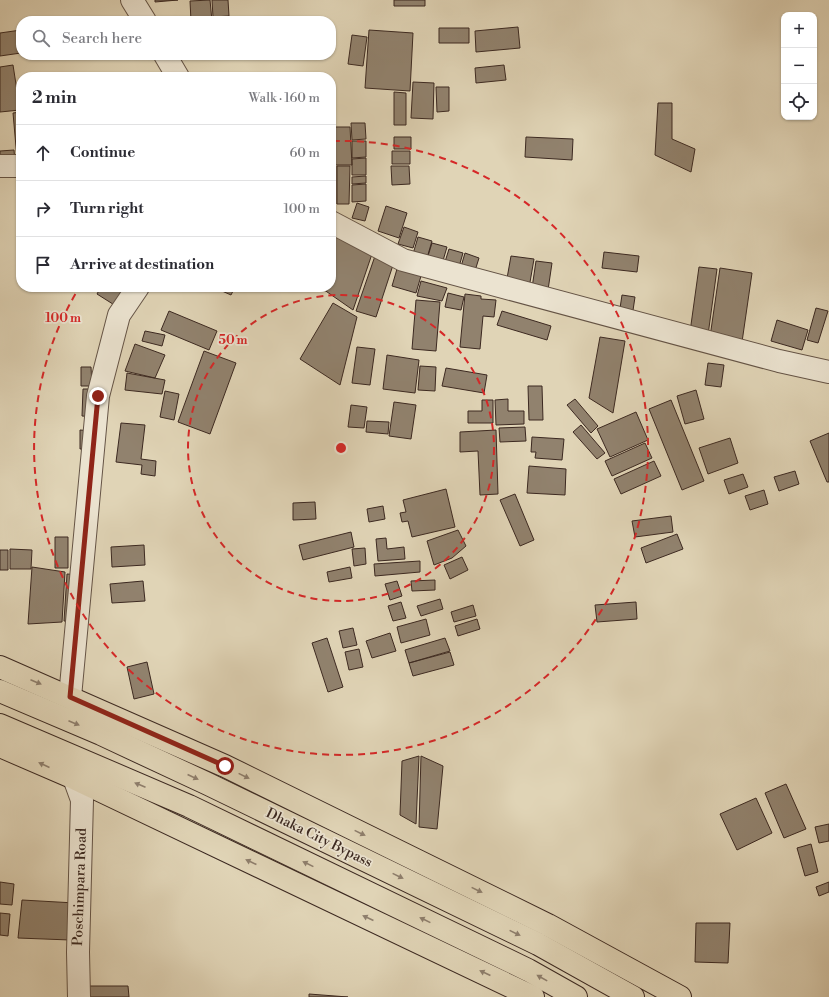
<!DOCTYPE html>
<html lang="en">
<head>
<meta charset="utf-8">
<style>
	:root { --surface:#fff; --page:#f2f2f3; --text:#2b2b33; --muted:#7c7c81; --line:#e1e1e2 }
	body { margin:0; font-family:"Libre Bodoni",serif; background:var(--page); color:var(--text) }
	.controls { position:absolute; right:12px; top:12px; display:grid; overflow:hidden; border-radius:8px; box-shadow:0 1px 3px #0004 }
	.controls button { width:36px; height:36px; display:grid; place-items:center; padding:0; border:0; border-bottom:1px solid var(--line); background:var(--surface); color:var(--text); font:20px sans-serif }
	.stop { position:absolute; width:12px; height:12px; margin:-9px; border:3px solid #8f2418; border-radius:50%; background:#fff }
	.stop.end { background:#8f2418; border-color:#fff; box-shadow:0 1px 4px #0008 }
	.list { margin:0; padding:0; list-style:none }
	h2 { display:flex; justify-content:space-between; align-items:center; height:52px; margin:0; padding:0 16px; font-size:17px }
	h2 small { font-size:13px; font-weight:400; color:var(--muted) }
	.list li { display:grid; grid-template-columns:26px 1fr auto; gap:12px; align-items:center; box-sizing:border-box; height:56px; padding:0 16px; border-top:1px solid var(--line) }
	.list b { display:block; font-size:15px; white-space:nowrap }
	.list em { font-size:13px; font-style:normal; color:var(--muted) }
	.icon { flex:none; width:22px; height:22px; fill:none; stroke:currentColor; stroke-width:2; stroke-linecap:round; stroke-linejoin:round }
	.map { position:relative; flex:none; width:829px; height:997px; overflow:hidden }
	.search { position:absolute; background:var(--surface); box-shadow:0 1px 3px #0004; left:16px; top:16px; width:320px; height:44px; display:flex; align-items:center; gap:10px; box-sizing:border-box; padding:0 14px; border-radius:16px; color:var(--muted); font-size:15px }
	.panel { position:absolute; background:var(--surface); box-shadow:0 1px 3px #0004; left:16px; top:72px; width:320px; height:220px; border-radius:16px }
	.map>svg:first-child { display:block }
</style>
</head>
<body>
<div class="map">
<svg width="829" height="997" viewBox="0 0 829 997">
	<rect width="100%" height="100%" fill="#e0d4b6"/>
	<filter id="stains"><feTurbulence type="fractalNoise" baseFrequency=".005" numOctaves="4"/><feColorMatrix values="0 0 0 0 .2 0 0 0 0 .09 0 0 0 0 .02 0 0 0 .5 -.17"/></filter>
	<radialGradient id="worn" r=".72"><stop offset=".6" stop-color="#630" stop-opacity="0"/><stop offset="1" stop-color="#630" stop-opacity=".3"/></radialGradient>
	<path fill="#91826e" stroke="#3c2921" d="M155 0H178L155 2Z
		M210 0 212 21H191L190 1Z
		M212 0H228L229 16 213 17Z
		M394 0H425V6H394Z
		M518 27 520 48 476 52 475 31Z
		M439 28H469V43H439Z
		M21 30V53L0 56V33Z
		M369 30 413 33 410 91 365 88Z
		M352 35 367 37 363 66 348 64Z
		M13 65 20 110 0 112V67Z
		M504 65 506 80 476 83 475 68Z
		M413 82 434 83 433 119 411 118Z
		M436 87H449V111L437 112Z
		M394 92 406 93V125H394Z
		M658 103H672V139L695 149 691 172 655 155Z
		M21 112V158H17L13 113Z
		M351 123H365L366 139 352 140Z
		M333 127H350L352 165H334Z
		M394 137H411V149H394Z
		M526 137 573 139 572 160 525 157Z
		M352 141H366V157L352 158Z
		M14 150 15 162 0 163V151Z
		M392 151H410V164H392Z
		M366 158V175H352V159Z
		M331 166H336V204H331Z
		M337 166H350L349 204H337Z
		M391 166H409L410 184 392 185Z
		M366 176V183L352 184V177Z
		M366 184V201L352 202V185Z
		M357 203 369 207 365 221 352 218Z
		M386 206 407 213 399 238 378 231Z
		M404 227 418 232 413 248 398 244Z
		M331 230 373 251 353 310 320 287H331Z
		M418 237 432 241 427 258 413 254Z
		M432 243 447 247 442 264 427 259Z
		M449 249 463 253 458 270 444 265Z
		M604 252 639 256 637 272 602 268Z
		M465 253 479 258 474 274 460 270Z
		M375 256 394 262 376 317 356 311Z
		M511 256 534 259 529 288 506 284Z
		M536 261 552 263 548 290 532 288Z
		M699 267 717 269 708 335 690 332Z
		M720 268 752 273 742 342 710 337Z
		M397 269 421 276 416 293 392 286Z
		M421 281 447 288 442 301 417 296Z
		M101 287H144L127 313 97 294Z
		M213 287H235L231 295Z
		M448 293 464 297 461 310 445 307Z
		M465 294 481 296V299L496 300 494 317 483 316 480 349 460 347Z
		M622 295 635 297 632 317 619 315Z
		M416 300 440 302 436 351 412 349Z
		M333 303 357 317 340 385 300 359Z
		M816 308 828 311 818 343 807 340Z
		M169 311 217 331 209 350 161 330Z
		M502 311 551 326 547 340 497 325Z
		M777 320 808 330 802 350 771 341Z
		M145 331 165 335 162 346 142 341Z
		M600 337 625 341 613 413 589 398Z
		M135 344 165 355 155 378 125 371Z
		M357 347 375 349 370 385 352 383Z
		M204 351 236 363 210 434 178 422Z
		M387 355 419 360 415 393 383 389Z
		M708 363 724 365 721 387 705 385Z
		M420 366 436 367 435 391 418 390Z
		M81 367H91L92 386H81Z
		M446 368 487 375 484 393 442 386Z
		M127 373 165 380 162 394 125 390Z
		M528 386H542L543 420H529Z
		M83 389H96V417L82 416Z
		M696 390 704 419 685 424 677 396Z
		M165 391 179 394 174 420 160 417Z
		M508 399V411H524V424L496 425 495 400Z
		M575 399 598 426 591 433 567 405Z
		M482 400H493V423H468V411H482Z
		M671 400 704 481 682 490 649 409Z
		M394 402 416 405 411 439 389 436Z
		M351 405 367 407 364 428 348 427Z
		M636 412 648 440 610 457 597 429Z
		M367 421 389 422 388 434 366 432Z
		M121 423 145 425 141 459 156 461 155 476 141 474 142 465 116 462Z
		M581 425 605 453 597 459 573 432Z
		M525 427 526 441 500 442 499 428Z
		M80 430 93 431 92 449H80Z
		M496 430 498 494 480 495 478 451 460 452V432Z
		M829 433V482H827L810 441Z
		M532 437 564 439 562 460 535 458 536 452H531Z
		M730 438 738 463 708 474 699 448Z
		M645 443 652 458 612 476 605 461Z
		M654 461 661 476 621 494 614 479Z
		M529 466 566 469 565 495 527 493Z
		M795 471 799 484 779 491 774 477Z
		M743 474 748 487 729 494 724 480Z
		M446 489 455 527 412 537 408 521 402 522 400 513 406 512 403 500Z
		M764 490 768 504 750 510 745 496Z
		M515 494 534 540 520 546 500 500Z
		M315 502 316 519 293 520V503Z
		M383 506 385 519 369 522 367 509Z
		M671 516 673 532 635 537 632 521Z
		M458 530 466 546 452 558 434 565 427 541Z
		M351 532 354 547 303 560 299 545Z
		M677 534 683 549 646 563 641 548Z
		M55 537H68V568H55Z
		M386 538 387 549 404 547 405 559 378 561 376 539Z
		M144 545 145 565 112 567 111 547Z
		M365 548 366 564 354 566 352 549Z
		M10 549 32 550 31 569H10Z
		M0 550H8V570H0Z
		M462 557 468 570 450 579 444 565Z
		M420 561V572L375 576 374 564Z
		M32 567 65 572 62 622 28 624Z
		M350 567 352 578 329 582 327 572Z
		M67 574 82 575 78 622 64 621Z
		M435 580V590L412 591 411 581Z
		M143 581 145 601 112 603 110 584Z
		M397 581 402 596 390 600 385 584Z
		M440 599 443 609 421 616 417 606Z
		M401 602 406 618 393 621 388 606Z
		M636 602 637 619 597 622 595 605Z
		M473 605 476 616 454 622 451 612Z
		M426 619 430 635 401 643 397 627Z
		M477 619 480 629 458 636 455 626Z
		M353 628 357 645 343 648 339 631Z
		M390 633 396 651 372 658 366 641Z
		M327 638 343 687 328 692 312 643Z
		M445 638 450 651 409 663 405 650Z
		M359 649 363 667 349 670 345 652Z
		M450 652 454 665 413 676 409 663Z
		M147 662 154 694 134 699 127 667Z
		M419 756 416 824 400 815 402 761Z
		M421 756 443 766 437 829 419 827Z
		M786 784 806 829 784 838 765 793Z
		M756 798 772 833 737 850 720 814Z
		M829 824V841L819 843 815 827Z
		M811 844 818 872 805 876 797 848Z
		M0 882 14 884 12 905 0 904Z
		M829 882V892L819 896 816 887Z
		M22 900 75 903 70 940 18 938Z
		M0 913 10 914 8 936 0 935Z
		M696 923H730L728 963 695 962Z
		M88 986H128L129 997H88Z
		M309 994 348 997H309Z"/>
	<g fill="none" stroke-linecap="round" stroke-linejoin="round">
		<defs>
			<path id="minor" d="M132 0 145 21
				M165 55 178 77
				M0 166H21
				M331 222 403 260 779 361 829 372
				M70 697 98 396 119 315 138 287
				M74 778 82 800 78 952 79 997"/>
			<path id="major" d="M0 667 225 766 548 925 680 997
				M0 746 74 778 533 997"/>
			<path id="highway" d="M0 691 101 734 208 784 538 944 633 997
				M0 725 189 806 528 970 576 997"/>
		</defs>
		<use href="#minor" stroke="#655446" stroke-width="24"/>
		<use href="#major" stroke="#3c2921" stroke-width="24"/>
		<use href="#highway" stroke="#3c2921" stroke-width="24"/>
		<use href="#minor" stroke="#ebe3d0" stroke-width="22"/>
		<use href="#major" stroke="#e0d4b6" stroke-width="22"/>
		<use href="#highway" stroke="#e0d4b6" stroke-width="22"/>
	</g>
	<defs><path id="oneway-solid" d="M-6-.8H1V-3.2L6.5 0L1 3.2V.8H-6Z"/></defs>
	<g fill="#8e7e6c">
		<use href="#oneway-solid" transform="translate(36 682) rotate(23)"/>
		<use href="#oneway-solid" transform="translate(74 723) rotate(23)"/>
		<use href="#oneway-solid" transform="translate(44 765) rotate(-156)"/>
		<use href="#oneway-solid" transform="translate(244 776) rotate(26)"/>
		<use href="#oneway-solid" transform="translate(193 777) rotate(25)"/>
		<use href="#oneway-solid" transform="translate(140 785) rotate(-157)"/>
		<use href="#oneway-solid" transform="translate(360 833) rotate(26)"/>
		<use href="#oneway-solid" transform="translate(251 862) rotate(-155)"/>
		<use href="#oneway-solid" transform="translate(308 864) rotate(-154)"/>
		<use href="#oneway-solid" transform="translate(398 876) rotate(26)"/>
		<use href="#oneway-solid" transform="translate(477 890) rotate(26)"/>
		<use href="#oneway-solid" transform="translate(368 918) rotate(-155)"/>
		<use href="#oneway-solid" transform="translate(425 920) rotate(-154)"/>
		<use href="#oneway-solid" transform="translate(515 933) rotate(26)"/>
		<use href="#oneway-solid" transform="translate(485 973) rotate(-155)"/>
		<use href="#oneway-solid" transform="translate(542 978) rotate(-151)"/>
	</g>
	<g fill="none" stroke-linecap="round" stroke-linejoin="round">
		<path stroke="#8f2418" stroke-width="5" d="M98 396 70 697 225 766"/>
	</g>
	<g fill="none" stroke="#d62828" stroke-width="2" stroke-dasharray="7 5">
		<circle cx="341" cy="448" r="153"/>
		<path d="M333 141A307 307 0 1 1 79 288"/>
	</g>
	<g text-anchor="middle" dominant-baseline="central" stroke-width="3.5" stroke-linejoin="round" paint-order="stroke">
		<g font-size="14" fill="#3c2921" stroke="#ebe3d0">
			<text transform="translate(319 838) rotate(26)">Dhaka City Bypass</text>
			<text transform="translate(80 887) rotate(-88)">Poschimpara Road</text>
		</g>
	</g>
	<circle cx="341" cy="448" r="6" fill="#d62828" stroke="#ebe3d0" stroke-width="2"/>
	<g font-size="12" text-anchor="middle" font-weight="bold" fill="#d62828" stroke="#ebe3d0" stroke-width="3.5" stroke-linejoin="round" paint-order="stroke">
		<text x="63" y="322">100 m</text>
		<text x="233" y="344">50 m</text>
	</g>
	<rect width="100%" height="100%" filter="url(#stains)"/>
	<rect width="100%" height="100%" fill="url(#worn)"/>
</svg>
<div class="controls">
<button>+</button>
<button>−</button>
<button><svg class="icon" aria-label="locate" viewBox="0 0 24 24"><circle cx="12" cy="12" r="6"/><path d="M12 2v4M12 18v4M2 12h4M18 12h4"/></svg></button>
</div>
<div class="stop" style="left:225px;top:766px"></div>
<div class="stop end" style="left:98px;top:396px"></div>
<div class="search"><svg class="icon" aria-label="search" viewBox="0 0 24 24"><circle cx="10" cy="10" r="6"/><path d="M15 15l6 6"/></svg>Search here</div>
<section class="panel">
<h2>2 min<small>Walk · 160 m</small></h2>
<ul class="list">
<li><svg class="icon" aria-label="ahead" viewBox="0 0 24 24"><path d="M12 20V5M6 11l6-6 6 6"/></svg><div><b>Continue</b></div><em>60 m</em></li>
<li><svg class="icon" aria-label="right" viewBox="0 0 24 24"><path d="M7 20v-9h11M14 6l5 5-5 5"/></svg><div><b>Turn right</b></div><em>100 m</em></li>
<li><svg class="icon" aria-label="arrive" viewBox="0 0 24 24"><path d="M6 21V4h12l-3 4 3 4H6"/></svg><div><b>Arrive at destination</b></div></li>
</ul>
</section>
</div>
</body>
</html>
